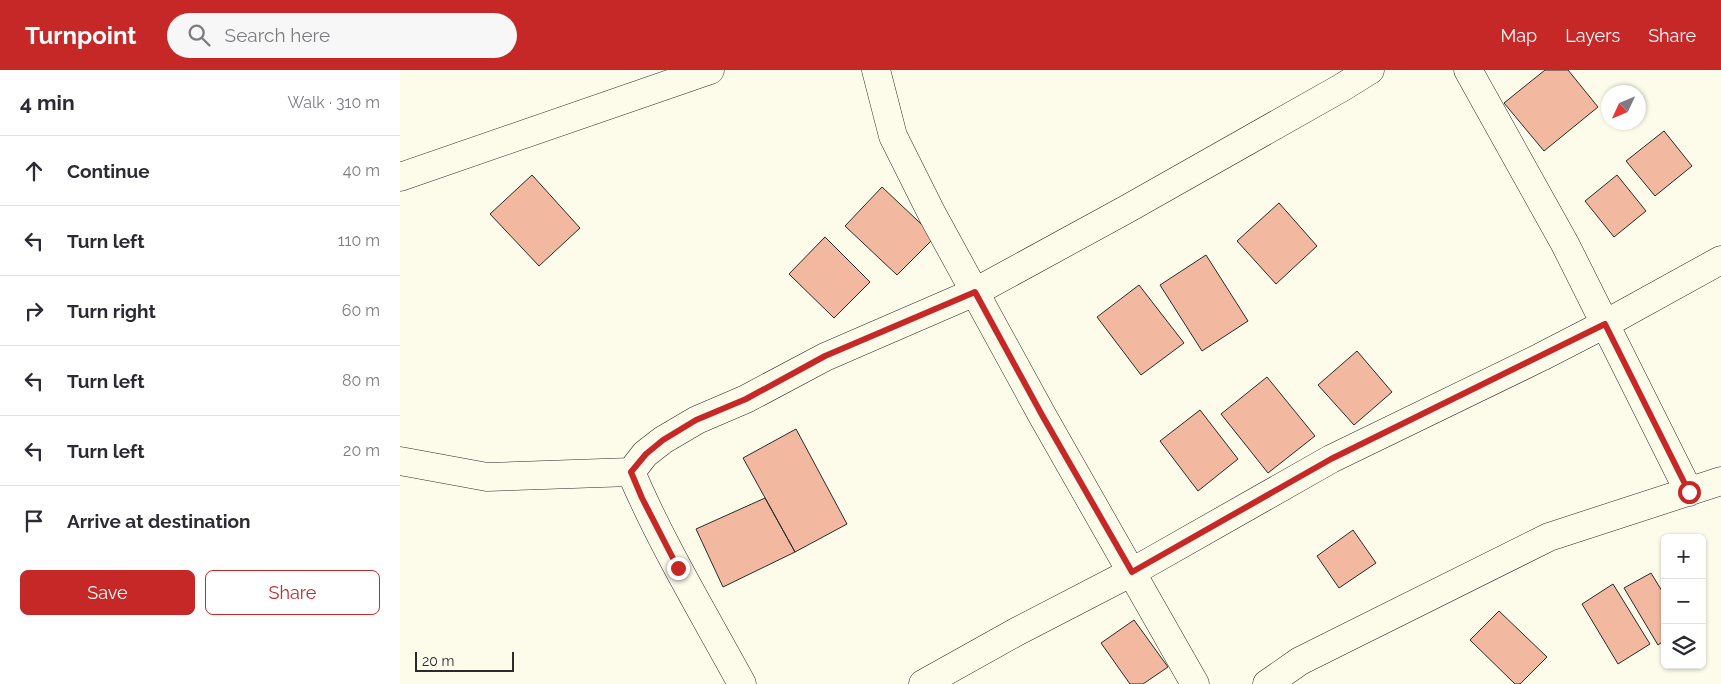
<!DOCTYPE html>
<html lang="en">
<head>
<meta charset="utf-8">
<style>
	:root { --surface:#fff; --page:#f7f7f7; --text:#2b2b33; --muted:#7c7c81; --line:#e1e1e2; --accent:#c62828 }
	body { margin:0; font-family:Raleway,sans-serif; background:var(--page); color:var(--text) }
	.controls { position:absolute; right:15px; bottom:15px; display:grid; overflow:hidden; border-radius:8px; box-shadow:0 1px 4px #0004 }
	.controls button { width:45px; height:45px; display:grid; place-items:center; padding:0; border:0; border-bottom:1px solid var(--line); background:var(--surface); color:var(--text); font:25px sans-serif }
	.compass { position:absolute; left:1201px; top:15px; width:45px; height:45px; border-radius:50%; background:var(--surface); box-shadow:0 1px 4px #0004; rotate:226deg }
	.scale { position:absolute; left:15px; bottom:12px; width:99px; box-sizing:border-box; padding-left:5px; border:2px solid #2b2b2b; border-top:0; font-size:14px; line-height:18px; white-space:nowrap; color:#2b2b2b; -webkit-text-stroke:4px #fdfbea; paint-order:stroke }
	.stop { position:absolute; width:15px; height:15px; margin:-11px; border:4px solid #c62828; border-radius:50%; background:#fff }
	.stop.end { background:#c62828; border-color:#fff; box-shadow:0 1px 5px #0008 }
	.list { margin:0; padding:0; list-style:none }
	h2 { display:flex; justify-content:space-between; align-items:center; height:65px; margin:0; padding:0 20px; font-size:21px }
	h2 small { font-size:16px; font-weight:400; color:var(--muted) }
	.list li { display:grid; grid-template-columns:32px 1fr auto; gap:15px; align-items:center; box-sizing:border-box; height:70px; padding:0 20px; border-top:1px solid var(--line) }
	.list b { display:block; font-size:19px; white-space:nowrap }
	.list em { font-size:16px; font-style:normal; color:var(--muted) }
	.actions { display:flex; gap:10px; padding:15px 20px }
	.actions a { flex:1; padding:11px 0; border:1px solid var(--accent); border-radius:8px; text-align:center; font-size:18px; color:var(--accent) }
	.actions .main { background:var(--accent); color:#fff }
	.icon { flex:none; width:28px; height:28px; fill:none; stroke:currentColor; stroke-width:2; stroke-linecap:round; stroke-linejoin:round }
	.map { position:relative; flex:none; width:1321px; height:614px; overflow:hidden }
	header { display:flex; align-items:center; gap:30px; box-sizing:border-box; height:70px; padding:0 25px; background:var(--accent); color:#fff }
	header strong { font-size:24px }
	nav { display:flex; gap:28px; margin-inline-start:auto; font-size:18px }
	.search { width:350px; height:45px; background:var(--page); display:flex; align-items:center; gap:12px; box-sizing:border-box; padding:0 18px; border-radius:28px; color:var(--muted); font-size:19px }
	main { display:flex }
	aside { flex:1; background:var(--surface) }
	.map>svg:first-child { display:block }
</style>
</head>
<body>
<header>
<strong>Turnpoint</strong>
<div class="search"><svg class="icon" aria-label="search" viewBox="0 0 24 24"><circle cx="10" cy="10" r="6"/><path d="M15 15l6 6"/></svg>Search here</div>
<nav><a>Map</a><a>Layers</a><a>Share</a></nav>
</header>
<main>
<aside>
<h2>4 min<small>Walk · 310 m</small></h2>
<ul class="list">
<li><svg class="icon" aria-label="ahead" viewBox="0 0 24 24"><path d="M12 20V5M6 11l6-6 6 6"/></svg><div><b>Continue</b></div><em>40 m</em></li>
<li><svg class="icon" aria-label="left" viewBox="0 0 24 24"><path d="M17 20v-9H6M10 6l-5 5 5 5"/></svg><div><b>Turn left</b></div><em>110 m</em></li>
<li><svg class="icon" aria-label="right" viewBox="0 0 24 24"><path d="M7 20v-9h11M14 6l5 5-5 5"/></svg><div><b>Turn right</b></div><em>60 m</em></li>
<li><svg class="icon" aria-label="left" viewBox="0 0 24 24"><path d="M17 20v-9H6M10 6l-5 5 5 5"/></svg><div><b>Turn left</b></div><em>80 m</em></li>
<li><svg class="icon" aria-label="left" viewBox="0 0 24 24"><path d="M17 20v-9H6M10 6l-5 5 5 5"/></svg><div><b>Turn left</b></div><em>20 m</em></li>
<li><svg class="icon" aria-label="arrive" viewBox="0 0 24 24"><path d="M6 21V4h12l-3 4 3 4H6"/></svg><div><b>Arrive at destination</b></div></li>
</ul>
<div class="actions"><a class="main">Save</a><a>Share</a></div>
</aside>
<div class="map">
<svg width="1321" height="614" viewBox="0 0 1321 614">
	<rect width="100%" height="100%" fill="#fdfbea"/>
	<path fill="#f2b8a0" stroke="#2b2b2b" d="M1145 0H1168L1198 37 1144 81 1104 33Z
		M1264 61 1292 96 1255 126 1226 91Z
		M132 105 180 158 139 196 90 144Z
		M1217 105 1246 141 1214 167 1185 131Z
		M482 117 535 167 497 205 445 156Z
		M879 133 917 176 876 214 837 171Z
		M425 167 470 212 434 248 389 204Z
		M806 185 848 251 802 281 760 215Z
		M739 215 784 273 741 305 697 247Z
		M957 281 992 322 954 355 918 315Z
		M867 307 915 366 868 403 821 344Z
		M800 340 838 389 798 421 760 371Z
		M396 359 447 454 395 482 343 388Z
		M365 428 395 482 323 517 296 459Z
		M953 460 976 493 939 518 917 486Z
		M1251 503 1265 526V570L1258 575 1224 518Z
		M1213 514 1250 574 1218 594 1182 534Z
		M1099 541 1147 587 1120 614H1115L1070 570Z
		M734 550 768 597 743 614H730L701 573Z"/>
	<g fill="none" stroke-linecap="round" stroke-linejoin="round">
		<defs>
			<path id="minor" d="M476 0 493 66 532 144 642 345 795 614
				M1068 0 1165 174 1289 422
				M0 107 310 0
				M0 391 87 407 231 402 245 384 263 370 297 350 346 329 425 287 575 222 727 139 941 18 970 0
				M231 402C262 475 304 544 342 614
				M523 614 618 561 732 502 931 389 1141 287 1205 254 1321 190
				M867 614 900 591 1149 467 1321 411"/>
		</defs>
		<use href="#minor" stroke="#2b2b2b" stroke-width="29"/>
		<use href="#minor" stroke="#fdfbea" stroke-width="28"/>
	</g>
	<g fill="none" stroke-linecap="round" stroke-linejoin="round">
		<path stroke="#c62828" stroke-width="6" d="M278 498 242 428 231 402 246 384 263 370 296 350 346 329 425 286 575 222 642 345 732 502 931 389 1205 254 1289 422"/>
	</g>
</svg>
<div class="controls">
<button>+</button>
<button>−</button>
<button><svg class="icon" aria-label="layers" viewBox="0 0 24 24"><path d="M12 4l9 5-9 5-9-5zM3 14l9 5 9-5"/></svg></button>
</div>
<svg class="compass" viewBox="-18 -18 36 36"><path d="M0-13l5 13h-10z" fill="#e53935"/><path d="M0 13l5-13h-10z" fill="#7c7c81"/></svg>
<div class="scale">20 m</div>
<div class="stop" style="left:1289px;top:422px"></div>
<div class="stop end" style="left:278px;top:498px"></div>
</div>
</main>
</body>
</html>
